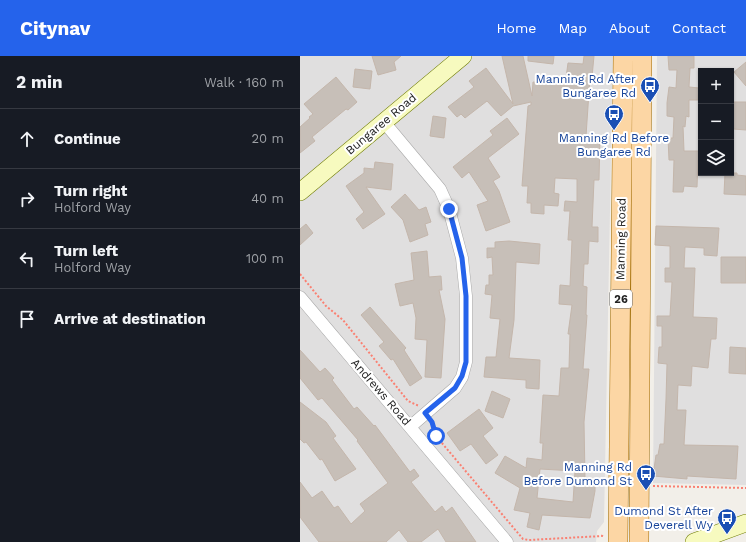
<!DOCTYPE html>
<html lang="en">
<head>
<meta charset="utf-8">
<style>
	:root { --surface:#171b24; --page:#20242c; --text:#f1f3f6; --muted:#9ea1a6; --line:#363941; --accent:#2563eb }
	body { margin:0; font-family:"Work Sans",sans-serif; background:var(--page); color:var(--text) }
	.controls { position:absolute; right:12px; top:12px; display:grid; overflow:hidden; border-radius:0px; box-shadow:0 1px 3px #0004 }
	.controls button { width:36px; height:36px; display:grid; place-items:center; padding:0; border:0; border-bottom:1px solid var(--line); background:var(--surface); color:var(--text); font:20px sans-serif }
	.stop { position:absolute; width:12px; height:12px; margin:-9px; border:3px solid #2563eb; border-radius:50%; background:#fff }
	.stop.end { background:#2563eb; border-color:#fff; box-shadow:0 1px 4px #0008 }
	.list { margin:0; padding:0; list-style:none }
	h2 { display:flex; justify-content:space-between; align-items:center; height:52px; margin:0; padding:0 16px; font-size:17px }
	h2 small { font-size:13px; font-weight:400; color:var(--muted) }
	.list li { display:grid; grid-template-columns:26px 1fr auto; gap:12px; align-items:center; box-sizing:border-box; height:60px; padding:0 16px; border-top:1px solid var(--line) }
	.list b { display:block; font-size:15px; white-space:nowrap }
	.list p { margin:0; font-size:13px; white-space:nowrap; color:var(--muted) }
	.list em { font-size:13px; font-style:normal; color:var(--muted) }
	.icon { flex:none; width:22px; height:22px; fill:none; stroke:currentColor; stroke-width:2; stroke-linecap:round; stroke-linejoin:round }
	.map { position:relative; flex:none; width:446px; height:486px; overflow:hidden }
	header { display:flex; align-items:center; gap:24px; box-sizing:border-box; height:56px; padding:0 20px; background:var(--accent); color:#fff }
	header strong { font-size:19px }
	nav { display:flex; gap:22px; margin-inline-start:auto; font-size:14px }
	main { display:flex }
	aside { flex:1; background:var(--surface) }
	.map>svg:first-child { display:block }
</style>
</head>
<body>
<header>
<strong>Citynav</strong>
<nav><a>Home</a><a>Map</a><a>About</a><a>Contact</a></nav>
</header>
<main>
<aside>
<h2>2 min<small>Walk · 160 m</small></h2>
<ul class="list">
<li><svg class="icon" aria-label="ahead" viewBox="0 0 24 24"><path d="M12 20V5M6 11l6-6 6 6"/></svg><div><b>Continue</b></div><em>20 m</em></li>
<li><svg class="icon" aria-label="right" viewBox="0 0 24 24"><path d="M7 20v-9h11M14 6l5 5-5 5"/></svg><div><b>Turn right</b><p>Holford Way</p></div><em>40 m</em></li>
<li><svg class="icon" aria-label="left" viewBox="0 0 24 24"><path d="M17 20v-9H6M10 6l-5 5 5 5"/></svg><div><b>Turn left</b><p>Holford Way</p></div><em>100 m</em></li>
<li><svg class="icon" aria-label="arrive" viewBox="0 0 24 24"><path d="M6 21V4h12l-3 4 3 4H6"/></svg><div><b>Arrive at destination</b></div></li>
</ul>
</aside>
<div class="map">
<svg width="446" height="486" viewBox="0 0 446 486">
	<rect width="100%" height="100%" fill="#f2efe9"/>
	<path fill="#e0dfdf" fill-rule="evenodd" d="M0 0H313L304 466 297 475 296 486H0Z
		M357 0H446V429L353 427ZM401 15H431V117H401Z"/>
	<path fill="#c7bfb8" stroke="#c4b6ab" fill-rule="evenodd" d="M72 0H101L94 6 96 14 78 19Z
		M202 0H223L232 40 233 26 265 29 268 7 283 8 284 0H294L292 21H290L286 80 300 81 299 124H294L292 171H298V186L289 185 288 208H284L283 230 287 231 286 259H287L283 313H289L284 366 285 422 295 423V435L290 462 242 459 239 474 227 471 230 457 214 454 220 432 195 417 205 400 226 412 227 402 242 404 243 387H240L243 339 259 340 261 312H269L270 278H268L272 249 259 248 260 229 270 230 272 184H268L270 155H264L265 145 277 146V123L255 122 254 137 259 138 258 150 244 149V158L231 157V147H227L228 130H222L228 50 231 49V46L213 50 201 60 187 45 165 62 161 58 157 61 148 51 174 31 169 25 186 12 213 48ZM240 413 275 415 273 446 237 442Z
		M228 0H254L253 8 228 5Z
		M368 0H394V12H390L389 31 399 32 398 44H389V61L386 60 385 71 383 70 384 95H401V104H398L397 131 384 130 383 136H373L374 104H369L368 82H373L374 61 367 60V47L369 31 376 32 377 14H369Z
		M446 6V30L434 16Z
		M55 13 72 15 70 33 53 31Z
		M36 21 57 46 48 54 46 53 12 81 15 85 0 97V71L10 62 9 61 13 58 4 48Z
		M433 46H446V74L433 73Z
		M133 60 146 62 144 82 130 80Z
		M207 62 219 78 188 102 200 121 193 125 199 135 210 166 186 175 177 149 188 145 169 116 162 122 153 111 193 79 190 75Z
		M75 106 93 108 91 134 66 131 85 158 63 173 56 163 64 156 46 130 64 117V112L74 113Z
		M425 117H437V119L446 120V139L424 138Z
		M105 138 119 154 126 151 131 166 125 168 128 179 110 186 103 164 91 151Z
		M6 168 13 177 0 189V173Z
		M356 170 419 172 417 200 404 199V192L385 191 384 212H395L393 261 417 262 416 283H411L408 312 392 310 391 330 378 329 377 354H386L384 389 438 390 436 423 387 420V423L353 420 356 399H358L360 388H364L366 343 367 308 358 307 359 291H362V270H357V260H370L372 226H365V212H370V190L355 189Z
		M209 185 240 188 239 208 216 206 214 264 209 302 240 304 239 333 226 332V324L184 321 186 301H196L200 263 190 262 192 239 185 238 186 229H189V219H193L192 201 187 202V192H195V186Z
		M127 195 129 221 141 220 142 234H139L145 263 141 322 125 321 127 284 115 283 116 262 113 247 100 250 95 228 114 224 111 197Z
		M421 201H446V227H421Z
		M70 251 106 292 104 294 122 322 110 330 93 303 91 304 79 290 84 286 61 259Z
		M430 291 446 292V318L429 317Z
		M0 294 20 316 25 312 34 322 32 324 54 353 57 351 74 370 75 369 110 416 114 413 119 420 111 426 135 456 142 450 146 456 152 451 176 486H146L138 473 121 486H108L99 474 86 486H19L0 461V426L12 442 22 435 34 452 38 450 51 468 65 455 60 448 88 427 57 385 58 384 22 342 18 344 0 322Z
		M192 335 210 343 203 362 185 355Z
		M0 346 26 366 36 380 33 382 56 413 35 425 22 403 20 404 6 386 4 387 0 383Z
		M179 353 193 372 183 380 198 399 186 408 171 388 160 395 147 377Z"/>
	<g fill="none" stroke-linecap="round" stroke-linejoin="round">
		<defs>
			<path id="street" d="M84 66 140 133 149 153 162 202 166 240V306L162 321 155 332 111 370
				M0 241 207 486"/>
			<path id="secondary" d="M0 136 163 0
				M394 486 446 467"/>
			<path id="primary" d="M318 486 323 0
				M339 486 342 0"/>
		</defs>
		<use href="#street" stroke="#a9a9a9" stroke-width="13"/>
		<use href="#secondary" stroke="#707d05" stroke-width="18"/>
		<use href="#primary" stroke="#a06b00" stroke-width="20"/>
		<path stroke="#fa8072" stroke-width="2" stroke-dasharray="2 2" stroke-linecap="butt" d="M0 218 26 250 43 264 108 345 119 350
			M131 366 136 380 223 483 229 484 302 480 303 478
			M353 430 446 432"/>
		<use href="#street" stroke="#fff" stroke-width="12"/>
		<use href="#secondary" stroke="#f7fabf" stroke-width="17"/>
		<use href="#primary" stroke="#fcd6a4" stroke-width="19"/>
	</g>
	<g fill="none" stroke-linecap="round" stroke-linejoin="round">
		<path stroke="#2563eb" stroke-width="5" d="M136 380 132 366 125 357 155 332 162 320 166 306V240L162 202 149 153"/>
	</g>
	<defs>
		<symbol id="bus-pin" viewBox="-11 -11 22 30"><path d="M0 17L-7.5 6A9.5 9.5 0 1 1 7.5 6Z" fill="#1a4fb4" stroke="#fff"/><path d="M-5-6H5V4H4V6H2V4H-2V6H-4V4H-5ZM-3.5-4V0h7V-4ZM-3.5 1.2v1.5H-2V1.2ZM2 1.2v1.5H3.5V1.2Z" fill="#fff"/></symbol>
	</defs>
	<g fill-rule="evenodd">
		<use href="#bus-pin" x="339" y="19" width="22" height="30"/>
		<use href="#bus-pin" x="303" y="47" width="22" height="30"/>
		<use href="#bus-pin" x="335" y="407" width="22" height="30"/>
		<use href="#bus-pin" x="416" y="451" width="22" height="30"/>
	</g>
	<g text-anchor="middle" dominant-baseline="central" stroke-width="4" stroke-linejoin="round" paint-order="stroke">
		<rect fill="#fff" stroke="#646464" stroke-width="1" x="310" y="234" width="22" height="18" rx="3"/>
		<g font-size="11" font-weight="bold" fill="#222">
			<text x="321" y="243">26</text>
		</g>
		<g font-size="12" fill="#164399" stroke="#fff" text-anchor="end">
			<text x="336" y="23">Manning Rd After<tspan x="336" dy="14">Bungaree Rd</tspan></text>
			<text x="314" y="82" text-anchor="middle">Manning Rd Before<tspan x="314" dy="14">Bungaree Rd</tspan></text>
			<text x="332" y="411">Manning Rd<tspan x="332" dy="14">Before Dumond St</tspan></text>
			<text x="413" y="455">Dumond St After<tspan x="413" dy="14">Deverell Wy</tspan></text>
		</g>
		<g font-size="12" fill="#222" stroke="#fff">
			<text transform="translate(81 68) rotate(-40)">Bungaree Road</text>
			<text transform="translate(321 183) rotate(-89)">Manning Road</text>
			<text transform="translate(81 336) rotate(49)">Andrews Road</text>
		</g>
	</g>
</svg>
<div class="controls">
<button>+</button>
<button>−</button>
<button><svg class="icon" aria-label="layers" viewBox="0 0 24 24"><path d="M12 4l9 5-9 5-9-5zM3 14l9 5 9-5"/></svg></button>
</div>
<div class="stop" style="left:136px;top:380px"></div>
<div class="stop end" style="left:149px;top:153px"></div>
</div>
</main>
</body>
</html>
